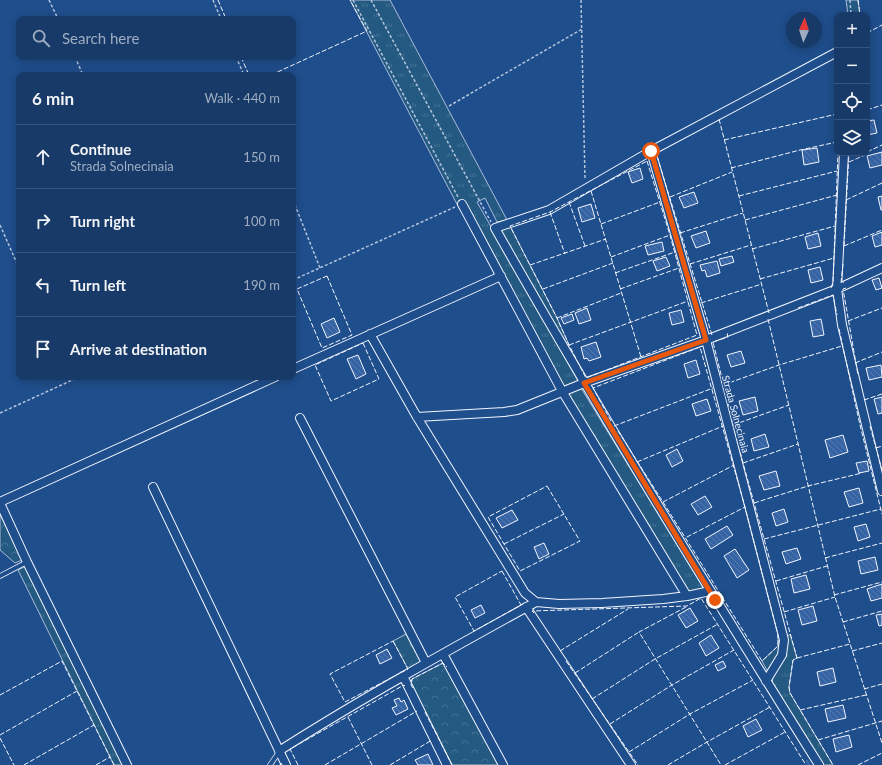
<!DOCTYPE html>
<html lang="en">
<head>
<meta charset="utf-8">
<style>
	:root { --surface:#173a69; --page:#20416f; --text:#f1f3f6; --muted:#9eadc0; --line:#36547d }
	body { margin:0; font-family:Lato,sans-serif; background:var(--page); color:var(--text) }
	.controls { position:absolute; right:12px; top:12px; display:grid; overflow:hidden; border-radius:8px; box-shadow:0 2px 10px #0003 }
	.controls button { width:36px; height:36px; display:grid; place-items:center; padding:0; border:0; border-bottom:1px solid var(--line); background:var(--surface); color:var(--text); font:20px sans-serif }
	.compass { position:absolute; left:786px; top:12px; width:36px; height:36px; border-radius:50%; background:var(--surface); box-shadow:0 2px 10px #0003; rotate:3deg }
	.stop { position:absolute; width:12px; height:12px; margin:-9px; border:3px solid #ea580c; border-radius:50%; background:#fff }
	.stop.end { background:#ea580c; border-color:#fff; box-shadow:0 1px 4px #0008 }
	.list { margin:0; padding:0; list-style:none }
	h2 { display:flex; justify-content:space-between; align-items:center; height:52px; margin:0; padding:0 16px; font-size:17px }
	h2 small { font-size:13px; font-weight:400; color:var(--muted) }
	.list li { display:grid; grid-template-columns:26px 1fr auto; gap:12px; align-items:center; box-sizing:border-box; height:64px; padding:0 16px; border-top:1px solid var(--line) }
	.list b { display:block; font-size:15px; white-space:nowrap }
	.list p { margin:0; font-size:13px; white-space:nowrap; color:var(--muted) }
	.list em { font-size:13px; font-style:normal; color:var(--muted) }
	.icon { flex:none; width:22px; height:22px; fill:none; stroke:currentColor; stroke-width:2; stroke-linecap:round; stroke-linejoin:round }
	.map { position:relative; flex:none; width:882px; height:765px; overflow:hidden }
	.search { position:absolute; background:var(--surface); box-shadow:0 2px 10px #0003; left:16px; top:16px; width:280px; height:44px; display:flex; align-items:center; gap:10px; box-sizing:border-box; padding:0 14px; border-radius:8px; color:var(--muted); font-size:15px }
	.panel { position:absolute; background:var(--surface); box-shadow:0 2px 10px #0003; left:16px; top:72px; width:280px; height:308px; border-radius:8px }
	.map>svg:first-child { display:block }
</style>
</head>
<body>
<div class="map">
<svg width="882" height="765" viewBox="0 0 882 765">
	<defs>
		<pattern id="grass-tufts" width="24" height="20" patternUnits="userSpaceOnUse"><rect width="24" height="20" fill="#245a82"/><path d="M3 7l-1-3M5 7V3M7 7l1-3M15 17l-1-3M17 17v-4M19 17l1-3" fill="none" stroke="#447295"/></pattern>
		<pattern id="forest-crowns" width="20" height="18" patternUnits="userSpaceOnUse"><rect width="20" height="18" fill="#245a82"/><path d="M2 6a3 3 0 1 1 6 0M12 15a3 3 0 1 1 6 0" fill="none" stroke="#447295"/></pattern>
		<pattern id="building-back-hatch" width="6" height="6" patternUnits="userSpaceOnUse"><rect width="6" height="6" fill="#3563a3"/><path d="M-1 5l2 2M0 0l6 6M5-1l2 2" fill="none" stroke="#537ab1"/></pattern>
	</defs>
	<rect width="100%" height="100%" fill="#1f4e8c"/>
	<path fill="url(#grass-tufts)" stroke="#a8bbd7" d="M350 0H390L507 220 497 222 485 198 477 202 578 381 564 386 467 206 460 210Z
		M846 0H858L860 15H848Z
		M510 226 557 318 569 345 565 346 499 229Z
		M581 388 704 589 689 593 567 393Z
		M26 566 124 765H114L18 570Z
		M406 634 421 662 408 669 393 641Z
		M790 634 797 658 793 660 789 687 790 693 833 765H823L772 684C772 666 790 658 787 637Z
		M778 635C785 649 775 660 768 672L762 661 778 646Z"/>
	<path fill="url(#forest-crowns)" stroke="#a8bbd7" d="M0 514 22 560 15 563 0 550Z
		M443 663 447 667 500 765H452L411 685 412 679Z"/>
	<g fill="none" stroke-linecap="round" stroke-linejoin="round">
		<path stroke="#3b69a3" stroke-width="2.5" d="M807 761 809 765"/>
	</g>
	<path fill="url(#building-back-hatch)" stroke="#f2f6ff" d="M874 120 877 133 867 135V121Z
		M817 148 819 162 804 165 802 150Z
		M882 152V165L870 168 867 156Z
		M640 168 643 179 632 183 628 172Z
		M694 192 698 203 684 208 679 197Z
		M882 196V210H881L878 197Z
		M591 204 595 218 582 222 578 208Z
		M706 231 710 243 696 248 691 236Z
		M882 232V245L875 247 872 236Z
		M818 233 821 246 808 249 805 237Z
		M662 242 664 251 648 255 645 246Z
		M732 256 734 262 721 266 719 259Z
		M666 257 670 266 657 271 653 261Z
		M717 261 720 273 707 277 705 270 702 271 700 265Z
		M820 267 823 280 811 283 808 270Z
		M879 278 882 288 876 290 872 280Z
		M587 308 591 320 579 324 575 313Z
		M681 310 684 322 672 325 669 313Z
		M572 314 574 320 564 324 561 318Z
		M334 318 340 332 327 338 321 324Z
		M821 319 824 335 813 337 810 321Z
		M596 342 601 357 589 361 587 358 584 359 581 347Z
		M741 351 745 363 731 367 727 355Z
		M358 355 366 374 356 379 347 359Z
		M696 360 700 374 688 378 684 364Z
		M881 365 882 377 869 380 866 368Z
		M755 397 758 411 743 415 739 401Z
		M882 397V413L878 414 874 399Z
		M707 399 711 411 696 416 692 404Z
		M765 434 769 447 754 451 751 439Z
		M843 435 848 452 830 458 825 440Z
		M677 449 683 461 672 467 666 455Z
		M867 461 869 471 859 473 856 463Z
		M776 471 780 486 764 490 759 476Z
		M859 488 863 503 849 507 844 492Z
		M705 496 712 507 698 515 691 504Z
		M784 509 788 522 776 526 772 513Z
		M512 510 518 520 502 528 496 518Z
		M866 524 870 537 858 541 854 527Z
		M727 526 733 535 711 549 705 539Z
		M544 543 549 554 539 559 534 547Z
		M797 548 801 559 786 564 782 552Z
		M735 549 749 570 737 578 724 556Z
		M875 557 878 570 861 574 858 561Z
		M806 575 810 589 794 593 791 579Z
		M882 584V598L871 601 867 589Z
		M481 605 485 613 475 618 471 610Z
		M813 606 817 621 802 625 798 610Z
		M690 608 698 621 686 628 678 615Z
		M882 614V625L879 626 876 615Z
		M711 635 719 648 706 656 699 643Z
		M387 649 392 658 380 664 376 655Z
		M723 661 726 667 718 671 715 665Z
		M833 668 836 682 820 686 817 672Z
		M399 698 401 702 404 700 408 709 396 715 392 708 397 706 394 700Z
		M843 705 846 718 828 722 825 709Z
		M756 719 762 730 748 737 743 726Z
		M849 735 852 747 836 752 833 739Z
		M428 754 433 765H418L415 760Z"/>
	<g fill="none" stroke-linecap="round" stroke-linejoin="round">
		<defs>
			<path id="service" d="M0 576 27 562
				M270 765 279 752"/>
			<path id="minor" d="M651 151 706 340 784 640 782 655 766 681
				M844 153 837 289 842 325 882 491
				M462 204 562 391 687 596
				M370 334 417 417 525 593 536 602 559 604 602 603 663 599 687 596 710 591
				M293 369 501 276
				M417 417 504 412 517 410 584 383 706 340 837 289 882 268
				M300 418 426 663
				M153 487 286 765
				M0 502 275 377
				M0 503 27 562 127 765
				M526 607 631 765
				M443 654 503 765
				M403 676 447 765
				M279 751C362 698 449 650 536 602
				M819 765C708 588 598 410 495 228L549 210 651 151 837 52"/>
		</defs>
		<use href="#service" stroke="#f2f6ff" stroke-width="5.5"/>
		<use href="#minor" stroke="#f2f6ff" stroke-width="10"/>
		<path stroke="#b3c4dc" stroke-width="1.5" stroke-dasharray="3 2" stroke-linecap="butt" d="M49 0 58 19
			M213 0 221 19
			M353 0 458 197
			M371 0 491 222
			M581 0 585 179
			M850 0 851 15
			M75 57 83 75
			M236 57 244 75
			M449 106 582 29
			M293 200 320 268
			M0 225 19 268
			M293 280 455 207
			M67 377 69 382
			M0 413 79 377"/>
		<use href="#service" stroke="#1f4e8c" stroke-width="4"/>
		<use href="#minor" stroke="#1f4e8c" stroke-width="8"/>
		<path stroke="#f2f6ff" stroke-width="1" stroke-dasharray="5 2" stroke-linecap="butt" d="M218 0 226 19
			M858 0 860 15
			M867 33 882 25
			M241 57 249 75
			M271 75 367 31 350 0
			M867 110 882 105
			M719 119 769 313
			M724 140 837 114
			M659 151 656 153 712 335
			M647 161 670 235 697 335 586 378 569 345 557 318 510 226 550 212Z
			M849 162 865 155 869 151 882 145
			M731 168 800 150 837 142
			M591 191 641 357
			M739 196 837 171
			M670 197 732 172
			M846 200 882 183
			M569 202 585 246
			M550 212 565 254
			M745 220 837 195
			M601 224 660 202
			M680 233 743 213
			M844 246 849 153
			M844 246 882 230
			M752 249 835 226
			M611 257 670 235
			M690 264 751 245
			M843 264 841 283 844 282
			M530 265 606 239
			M615 273 675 252
			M327 276 352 335 322 348 297 289Z
			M760 279 834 258
			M831 288 833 282 838 153
			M846 288 843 289 858 375
			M543 289 613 263
			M620 289 679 268
			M701 303 762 284
			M798 308 833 295 837 315
			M557 318 621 293
			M768 319 835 597 882 743
			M848 321 882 308
			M839 329 860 425 882 514
			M728 334H727L728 337 713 342 743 463 797 658 793 660 789 687 790 693 833 765
			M363 343 379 379 331 401 315 365Z
			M569 345 688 301
			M855 363 882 352
			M723 385 779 365 842 346
			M864 400 882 394
			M611 421 593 388 700 347 745 507
			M733 425 789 405
			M614 426 713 388
			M870 426 882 470
			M618 431 663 502 734 465
			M876 448 882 446
			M637 462 723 426
			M743 463 798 444
			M547 486 580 541 520 571 488 517Z
			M663 502 762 661 778 646V635L745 507 685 538
			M754 503 808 486 862 473
			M764 539 881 509
			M504 544 564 514
			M825 558 882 543
			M502 571 521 605 474 631 455 597Z
			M776 581 827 566
			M834 595 882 582
			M686 607 639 632 721 765
			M784 612 835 597
			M534 613 532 611 687 606 701 598 806 765
			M843 622 882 611
			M393 641 408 669 345 702 330 674Z
			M560 651 628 609
			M852 651 882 643
			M797 658 850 644
			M566 661 638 765
			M575 673 639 632
			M413 688 411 685 412 679 443 663 447 667
			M864 689 882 684
			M0 695 62 661 114 765
			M592 699 655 659 718 624
			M800 710 866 695
			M425 712 452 765
			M348 717 372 765
			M610 724 672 685 734 650
			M0 735 77 691
			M0 738 14 765
			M818 740 882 721
			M629 752 690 714 753 680
			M24 765 94 725
			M96 765 110 757
			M280 765 281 763 282 765
			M298 765 290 749 404 685 405 686
			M325 765 417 711
			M390 765 432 740
			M668 765 707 742 770 707
			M725 765 785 732
			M858 765 882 753"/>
	</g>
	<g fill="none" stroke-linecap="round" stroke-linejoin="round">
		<path stroke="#ea580c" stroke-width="5" d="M651 151 706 340 584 383 715 600"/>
	</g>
	<g text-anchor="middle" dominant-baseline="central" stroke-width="3" stroke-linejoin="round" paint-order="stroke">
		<g font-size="10" fill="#f2f6ff" stroke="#1f4e8c">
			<text transform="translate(736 414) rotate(75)">Strada Solnecinaia</text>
		</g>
	</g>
</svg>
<div class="controls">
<button>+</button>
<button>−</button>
<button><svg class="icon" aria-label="locate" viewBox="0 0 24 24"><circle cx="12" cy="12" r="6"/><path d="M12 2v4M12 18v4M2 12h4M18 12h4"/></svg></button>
<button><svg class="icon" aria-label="layers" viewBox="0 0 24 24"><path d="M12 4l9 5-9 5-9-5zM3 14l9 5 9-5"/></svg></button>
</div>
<svg class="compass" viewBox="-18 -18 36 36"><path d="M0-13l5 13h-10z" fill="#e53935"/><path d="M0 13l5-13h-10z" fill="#9eadc0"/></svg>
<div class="stop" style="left:651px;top:151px"></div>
<div class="stop end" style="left:715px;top:600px"></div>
<div class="search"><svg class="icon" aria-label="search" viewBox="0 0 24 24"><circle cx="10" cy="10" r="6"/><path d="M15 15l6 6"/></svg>Search here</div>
<section class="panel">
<h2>6 min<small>Walk · 440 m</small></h2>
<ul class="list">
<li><svg class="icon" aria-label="ahead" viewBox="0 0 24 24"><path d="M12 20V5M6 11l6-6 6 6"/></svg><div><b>Continue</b><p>Strada Solnecinaia</p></div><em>150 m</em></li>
<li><svg class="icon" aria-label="right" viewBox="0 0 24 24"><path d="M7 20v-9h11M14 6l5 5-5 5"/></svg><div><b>Turn right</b></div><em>100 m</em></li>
<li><svg class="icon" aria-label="left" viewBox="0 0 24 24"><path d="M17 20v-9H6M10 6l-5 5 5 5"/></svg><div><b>Turn left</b></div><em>190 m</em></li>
<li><svg class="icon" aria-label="arrive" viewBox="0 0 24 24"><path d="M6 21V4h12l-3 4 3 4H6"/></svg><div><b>Arrive at destination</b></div></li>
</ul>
</section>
</div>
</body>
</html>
